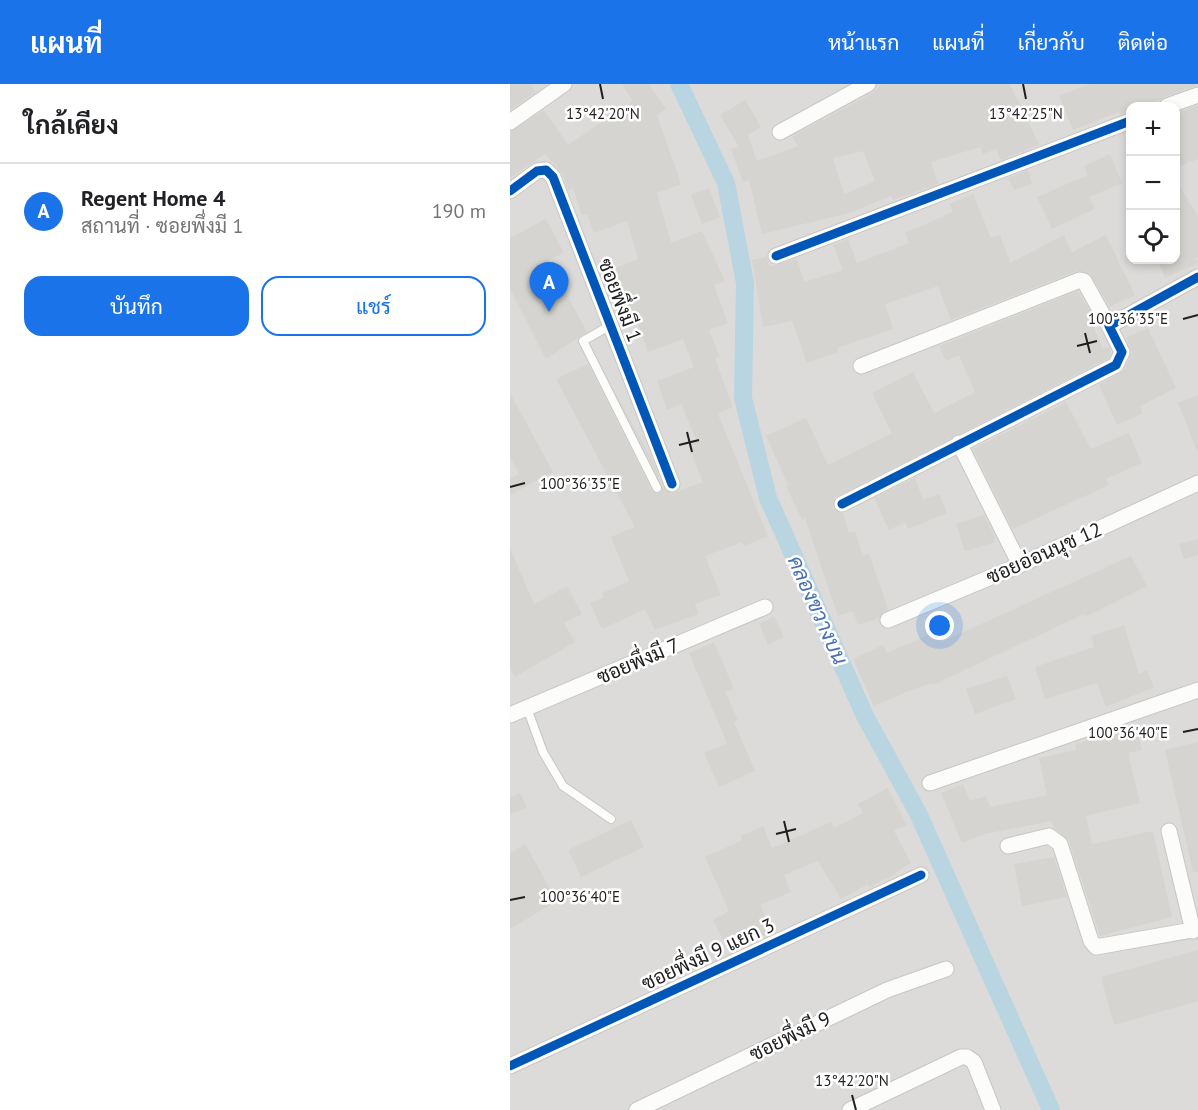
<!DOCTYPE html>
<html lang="th">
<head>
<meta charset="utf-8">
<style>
	:root { --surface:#fff; --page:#f2f2f2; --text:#202124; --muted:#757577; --line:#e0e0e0; --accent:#1a73e8 }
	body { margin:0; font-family:"PT Sans",Sarabun,sans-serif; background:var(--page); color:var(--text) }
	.controls { position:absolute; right:18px; top:18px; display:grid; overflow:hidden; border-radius:12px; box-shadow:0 3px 9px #0003 }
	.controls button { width:54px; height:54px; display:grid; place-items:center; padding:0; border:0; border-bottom:2px solid var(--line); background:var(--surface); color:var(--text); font:30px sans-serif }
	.you { position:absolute; left:430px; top:542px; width:21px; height:21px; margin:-15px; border:4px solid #fff; border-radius:50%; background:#1a73e8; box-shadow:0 0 0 9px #1a73e833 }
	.badge { display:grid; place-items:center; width:39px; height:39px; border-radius:50%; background:var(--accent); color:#fff; font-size:20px; font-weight:700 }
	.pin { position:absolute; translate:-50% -50px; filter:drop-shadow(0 2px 3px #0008) }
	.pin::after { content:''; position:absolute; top:32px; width:21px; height:18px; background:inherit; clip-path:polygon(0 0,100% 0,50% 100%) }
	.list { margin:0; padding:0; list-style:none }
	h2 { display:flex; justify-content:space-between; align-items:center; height:78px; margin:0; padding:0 24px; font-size:26px }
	h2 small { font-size:20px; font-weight:400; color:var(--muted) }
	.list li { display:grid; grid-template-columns:39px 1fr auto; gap:18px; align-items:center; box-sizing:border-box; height:96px; padding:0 24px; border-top:2px solid var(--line) }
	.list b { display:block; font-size:22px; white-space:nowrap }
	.list p { margin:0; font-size:20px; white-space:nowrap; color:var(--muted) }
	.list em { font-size:20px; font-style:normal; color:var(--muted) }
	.actions { display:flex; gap:12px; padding:18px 24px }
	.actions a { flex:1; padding:14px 0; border:2px solid var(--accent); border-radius:18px; text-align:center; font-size:21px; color:var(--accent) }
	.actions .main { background:var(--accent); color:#fff }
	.icon { flex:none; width:33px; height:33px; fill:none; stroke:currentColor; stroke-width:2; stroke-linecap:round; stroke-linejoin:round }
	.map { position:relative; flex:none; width:688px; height:1026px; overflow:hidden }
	header { display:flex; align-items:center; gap:36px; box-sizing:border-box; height:84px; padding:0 30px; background:var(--accent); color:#fff }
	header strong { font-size:28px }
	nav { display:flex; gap:33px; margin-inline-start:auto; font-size:21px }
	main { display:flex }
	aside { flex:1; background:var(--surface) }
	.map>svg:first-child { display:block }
</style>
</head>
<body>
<header>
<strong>แผนที่</strong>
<nav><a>หน้าแรก</a><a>แผนที่</a><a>เกี่ยวกับ</a><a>ติดต่อ</a></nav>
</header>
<main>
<aside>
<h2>ใกล้เคียง<small></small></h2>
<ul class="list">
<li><span class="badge">A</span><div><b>Regent Home 4</b><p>สถานที่ · ซอยพึ่งมี 1</p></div><em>190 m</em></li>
</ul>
<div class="actions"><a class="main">บันทึก</a><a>แชร์</a></div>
</aside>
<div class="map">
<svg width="688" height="1026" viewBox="0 0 688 1026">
	<rect width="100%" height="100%" fill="#edece7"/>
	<path fill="#dcdbd9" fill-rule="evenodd" d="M0 0H688V1026H0ZM620 22H666V176H620Z"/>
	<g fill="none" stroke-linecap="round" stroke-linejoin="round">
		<path stroke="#b9d5e1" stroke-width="18" d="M169 0 216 99 235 199 233 314 258 414 355 632 408 729 541 1026"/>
	</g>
	<path fill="#d5d4d0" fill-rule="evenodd" d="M0 0H20L26 8 0 26Z
		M112 0H139L156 25 147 31 171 100 147 109 161 159 192 147 215 197 204 201 218 239 199 246 210 273 205 275 223 323 208 330 258 452 234 462 232 458 195 472 211 511 185 520 188 530 145 546 135 525 92 545 80 519 94 513 92 509 119 497 101 453 125 443 46 295 78 280 142 407 149 410 153 403 161 410 193 398 178 361 187 357 171 320 157 326 147 297 184 283 173 255 138 268 125 232 117 236 98 187 128 175 117 137 84 149 77 130 72 131 63 104 59 107 52 89 35 70 0 94V48L34 26 58 61 123 17Z
		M372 0H500L529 61 491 76 486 65 473 70 470 63 421 78 428 100 383 116 381 112 339 129 252 150 239 96 233 98 221 65 229 63 210 31 235 16 251 43 238 51 247 77 288 62 282 52 363 9ZM353 67 365 97 334 110 323 74Z
		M580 0H688V1L654 13 636 22H621V27L610 30 609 28 563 46 549 12Z
		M688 21V75L666 84V29Z
		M600 70 612 99 579 113 585 125 542 145 527 113 578 91 574 82Z
		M518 86 522 100 504 106 498 94Z
		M666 97 688 132V173L684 176H688V179L655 194 647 176H666Z
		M199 104 210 133 192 140 181 111Z
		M463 110 481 154 490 151 500 179 554 151 562 168 596 151 625 211 600 223 580 190 567 187 441 236 428 202 375 220 383 245 327 264 328 268 297 279 282 237 253 243 242 176 257 173 259 182H265L287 175 294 198 333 186 323 161 338 155 347 179 399 159 395 149 443 128 440 120Z
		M36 135 54 169 38 176 77 248 36 275 0 205V154Z
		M568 207 582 231 579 233 593 265 599 263 601 268 599 274 324 414 323 424 333 430 339 449 345 447 353 472 359 470 378 525 369 534 348 541 343 527 328 532 295 434 292 436 276 402 278 401 256 352 296 334 318 381 382 349 362 309 403 288 424 329 465 308 449 271 436 277 429 262Z
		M638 244 666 304 630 322 633 329 607 341 589 301 614 286 622 268 616 254Z
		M101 300 146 384 151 399Z
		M0 309 43 388 0 411V395L9 390 0 373Z
		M688 311V367H687L668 319Z
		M556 318 581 365 619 349 632 379 596 395 599 401 503 445 463 365Z
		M405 394 413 416 429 410 437 429 398 445 395 438 379 446 364 414Z
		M474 431 485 453 484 459 455 467 446 440Z
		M688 455V471L674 475 669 460Z
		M0 464 24 520 57 502 72 530 54 539 65 558 5 593 0 585Z
		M621 472 637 502 575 533 574 530 423 601 422 599 396 608 364 622 343 575 373 561 377 569 427 547 431 558Z
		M264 532 274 553 258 561 249 540Z
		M614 541 629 590 637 586 644 603 596 623 587 599 535 615 525 583 584 563 581 552Z
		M204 558 224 605 215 608 228 636 224 638 245 687 209 703 194 669 217 659 179 569Z
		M497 592 506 615 465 630 456 605Z
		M626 643 632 666 618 669 630 719 576 732 582 760 643 747 662 833 590 852 559 757 543 743 542 737 474 750 452 759 431 709 453 700 460 717 476 712 480 723 537 711 529 674 566 666 565 660Z
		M688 658V788H683L655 666Z
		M378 704 397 741 384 747 401 779 381 792 359 803 358 800 331 815 308 777 274 791 281 808 250 821 263 848 219 867 203 836 219 827 195 773 232 756 231 752 253 742 262 764 321 738 324 744 353 729 348 720Z
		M10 709 17 723 0 731V714Z
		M121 736 134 763 71 793 58 766Z
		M15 760 47 817 0 845V769Z
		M544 773 557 813 512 822 504 780Z
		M688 866V917L604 941 591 893Z"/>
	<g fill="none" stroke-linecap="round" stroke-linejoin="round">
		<defs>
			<path id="service" d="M101 241 73 257 147 404
				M17 624 33 668 53 702 101 735"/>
			<path id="minor" d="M657 22 688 11
				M0 38 54 0
				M270 48 358 0
				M0 107 27 87 36 86 43 93 162 400
				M266 172 620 37
				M351 282 570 196 574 197 599 242
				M449 359 510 481
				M332 420 606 281 612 268 599 242 688 193
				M378 536 510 481 688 399
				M0 631 255 523
				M420 699 688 606
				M659 747 683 847
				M498 762 539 752 550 760 581 857 586 863 688 845
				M0 982 411 791
				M127 1026 377 906 436 885
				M340 1026 451 973H457L464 978 483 1026"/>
		</defs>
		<use href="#service" stroke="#c6c6c3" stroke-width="10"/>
		<use href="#minor" stroke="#c6c6c3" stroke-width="17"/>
		<use href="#service" stroke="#fcfcfb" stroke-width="8"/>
		<use href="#minor" stroke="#fcfcfb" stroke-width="15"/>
		<defs>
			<path id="cycleway" d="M0 107 27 87 36 86 43 93 162 400
				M266 172 620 37
				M332 420 606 281 612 268 599 242 688 193
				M0 982 411 791"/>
		</defs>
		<use href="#cycleway" stroke="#fff" stroke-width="13"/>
		<use href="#cycleway" stroke="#0057b8" stroke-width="9"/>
	</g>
	<path fill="none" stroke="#1f1f1f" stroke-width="2" d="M90 0 93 15M513 0 516 15M673 235 688 231M575 249 580 269M567 262 587 257M177 348 182 368M169 361 189 356M0 403 15 399M673 648 688 645M274 737 279 758M266 750 286 745M0 816 15 813M342 1011 346 1026"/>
	<g text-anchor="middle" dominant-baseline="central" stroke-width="5" stroke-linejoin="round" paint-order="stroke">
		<g font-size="20" fill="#1f1f1f" stroke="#fff">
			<text transform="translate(110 216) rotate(69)">ซอยพึ่งมี 1</text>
			<text transform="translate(534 469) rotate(-24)">ซอยอ่อนนุช 12</text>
			<text transform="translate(128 577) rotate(-23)">ซอยพึ่งมี 7</text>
			<text transform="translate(198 870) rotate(-25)">ซอยพึ่งมี 9 แยก 3</text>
			<text transform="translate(280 952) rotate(-26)">ซอยพึ่งมี 9</text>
		</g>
		<g font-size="21" font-style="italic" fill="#4771b3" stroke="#fff">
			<text transform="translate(308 526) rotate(66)">คลองขวางบน</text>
		</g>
	</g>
	<g font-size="15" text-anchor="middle" fill="#1f1f1f" stroke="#fff" stroke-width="5" stroke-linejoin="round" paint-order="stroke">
		<text x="93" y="35">13°42'20"N</text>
		<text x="516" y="35">13°42'25"N</text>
		<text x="618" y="240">100°36'35"E</text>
		<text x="70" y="405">100°36'35"E</text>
		<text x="618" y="654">100°36'40"E</text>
		<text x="70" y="818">100°36'40"E</text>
		<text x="342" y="1002">13°42'20"N</text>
	</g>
</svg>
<div class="controls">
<button>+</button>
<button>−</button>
<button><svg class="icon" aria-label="locate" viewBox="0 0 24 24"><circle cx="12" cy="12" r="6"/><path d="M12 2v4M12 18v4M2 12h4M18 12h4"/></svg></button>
</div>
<div class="you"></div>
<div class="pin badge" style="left:39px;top:228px">A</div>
</div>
</main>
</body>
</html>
